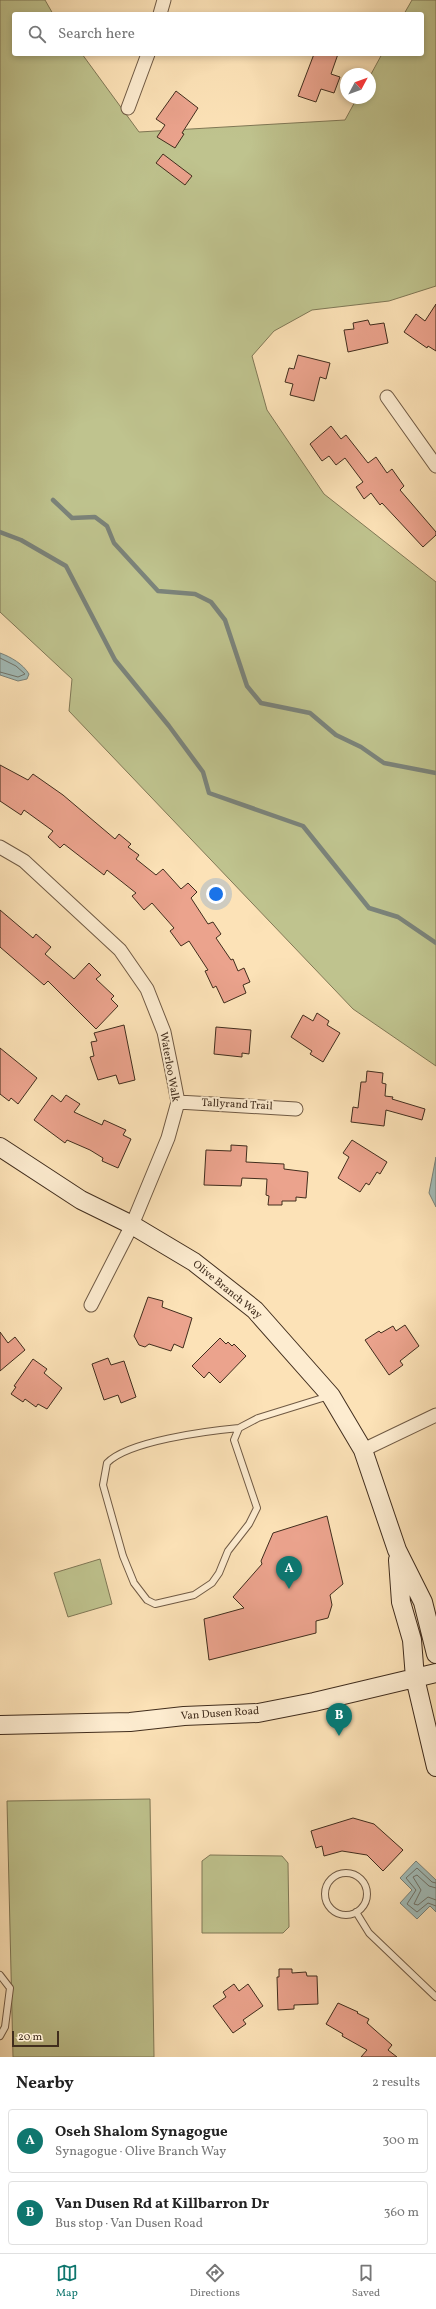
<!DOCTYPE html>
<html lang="en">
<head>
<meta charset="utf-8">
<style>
	:root { --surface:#fff; --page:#f2f2f2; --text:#222; --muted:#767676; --line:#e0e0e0; --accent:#0f766e }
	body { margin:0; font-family:Vollkorn,serif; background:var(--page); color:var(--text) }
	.compass { position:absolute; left:340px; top:68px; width:36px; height:36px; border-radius:50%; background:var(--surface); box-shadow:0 2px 6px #0003; rotate:49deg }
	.scale { position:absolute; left:12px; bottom:10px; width:47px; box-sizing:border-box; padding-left:4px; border:2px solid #412d1d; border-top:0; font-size:11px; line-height:14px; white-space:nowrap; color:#412d1d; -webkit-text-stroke:3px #fdecd0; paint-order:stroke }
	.you { position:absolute; left:216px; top:894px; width:14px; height:14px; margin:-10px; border:3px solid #fff; border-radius:50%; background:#1a73e8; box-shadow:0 0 0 6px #1a73e833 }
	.badge { display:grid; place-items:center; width:26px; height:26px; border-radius:50%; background:var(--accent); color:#fff; font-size:13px; font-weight:700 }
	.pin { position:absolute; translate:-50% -33px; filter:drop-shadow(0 1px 2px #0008) }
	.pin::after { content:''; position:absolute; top:21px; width:14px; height:12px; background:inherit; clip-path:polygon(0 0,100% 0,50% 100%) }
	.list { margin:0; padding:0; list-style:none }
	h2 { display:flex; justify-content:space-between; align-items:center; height:52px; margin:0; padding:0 16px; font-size:17px }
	h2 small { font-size:13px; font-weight:400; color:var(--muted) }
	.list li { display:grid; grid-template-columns:26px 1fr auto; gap:12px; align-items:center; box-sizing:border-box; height:64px; margin:0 8px 8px; padding:0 8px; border:1px solid var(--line); border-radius:4px }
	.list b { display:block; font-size:15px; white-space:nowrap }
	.list p { margin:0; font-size:13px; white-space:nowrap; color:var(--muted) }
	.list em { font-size:13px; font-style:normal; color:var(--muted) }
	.icon { flex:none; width:22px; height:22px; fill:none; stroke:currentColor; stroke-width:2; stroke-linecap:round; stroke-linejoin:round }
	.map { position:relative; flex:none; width:436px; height:2057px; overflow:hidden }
	.search { position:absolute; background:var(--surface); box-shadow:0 2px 6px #0003; left:12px; right:12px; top:12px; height:44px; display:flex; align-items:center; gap:10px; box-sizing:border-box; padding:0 14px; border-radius:4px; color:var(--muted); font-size:15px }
	.sheet { height:196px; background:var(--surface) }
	nav { display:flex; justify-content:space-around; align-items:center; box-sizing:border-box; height:56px; border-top:1px solid var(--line); background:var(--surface); font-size:11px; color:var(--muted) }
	nav a { display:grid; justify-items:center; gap:2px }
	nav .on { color:var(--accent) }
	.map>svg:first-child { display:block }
</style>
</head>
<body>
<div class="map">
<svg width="436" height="2057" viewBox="0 0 436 2057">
	<rect width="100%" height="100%" fill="#fce2b7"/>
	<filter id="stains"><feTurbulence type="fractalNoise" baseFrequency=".005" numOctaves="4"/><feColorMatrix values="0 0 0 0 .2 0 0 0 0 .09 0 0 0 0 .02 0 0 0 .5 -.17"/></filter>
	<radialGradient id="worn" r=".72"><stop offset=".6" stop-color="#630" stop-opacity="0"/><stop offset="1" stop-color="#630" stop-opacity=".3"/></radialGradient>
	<path fill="#bfc38e" stroke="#807856" d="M0 0H45L53 14H14V54H82L139 132 345 120 357 98H370V76L382 54H422V14H404L412 0H436V286L389 301 312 310 274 331 252 356 267 410 324 494 436 582V1066L353 1009 69 711 72 679 0 612Z
		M100 1559 112 1604 68 1617 54 1573Z
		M150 1799 154 2057H13L7 1801Z
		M210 1855 282 1856 288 1863 289 1927 283 1933H202V1861Z"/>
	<path fill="#a2bcb8" stroke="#7b837a" d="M0 653C11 657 23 664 29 674L27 679 18 681 0 675Z
		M436 1157V1207L429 1193Z
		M416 1861 436 1880V1912L430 1906 417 1919 400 1903 412 1890 400 1878Z"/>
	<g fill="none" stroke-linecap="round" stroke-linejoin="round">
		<path stroke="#72746a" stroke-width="1" d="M0 658 16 666 25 674 18 677 0 672
			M436 1883 432 1882 417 1868 406 1878 416 1890 407 1904 417 1912 428 1903 436 1906
			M436 1888 429 1886 417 1875 413 1877 421 1890 414 1904 418 1905 428 1897 436 1900"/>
		<path stroke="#7b837a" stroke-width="4.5" d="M53 500 72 518 95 517 107 526 114 543 158 591 195 594 211 602 225 620 247 686 261 703 310 713 336 735 361 747 384 763 436 773
			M0 532 21 540 66 566 115 660 169 726 203 772 209 793 303 826 369 908 398 917 436 943"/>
	</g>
	<path fill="#eba38d" stroke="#412d1d" d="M314 54H338L331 74 340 77 334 93 321 89 316 102 298 96Z
		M176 91 198 108 182 133 184 134 175 148 157 137 165 125 156 119Z
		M163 154 192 176 185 185 156 163Z
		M436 304V351L428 346 427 348 404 332 416 314 425 321Z
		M368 320 370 325 384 323 388 343 348 352 344 330 354 329 353 323Z
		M298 355 330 363 326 379 320 377 314 401 290 395 293 384 285 382 289 368 294 369Z
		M331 426 341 439 346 435 368 463 376 457 387 473 392 469 404 486 400 490 436 532V535L423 547 382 503 380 505 371 493 364 499 356 487 363 482 345 458 336 465 329 456 322 461 310 444Z
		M0 765 28 780 33 774 63 795 115 839 119 834 131 844 128 847 139 855 136 859 156 875 163 869 181 889 188 883 197 892 191 898 208 924 213 922 221 934 216 938 231 960 233 959 238 971 244 968 250 982 243 985 246 993 224 1003 216 986 213 988 205 971 208 970 189 941 181 946 170 931 174 928 152 903 144 910 132 896 136 893 107 870 104 875 64 844 60 848 48 837 53 831 24 810 21 815 0 801Z
		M0 910 33 938 36 934 51 947 45 954 74 979 89 963 101 975 96 979 114 996 111 999 118 1006 96 1029 48 981 44 985 0 947Z
		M317 1013 329 1021 327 1025 340 1033 323 1062 310 1054 312 1051 291 1037 303 1015 313 1021Z
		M124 1025 135 1080 119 1084 116 1075 98 1080 90 1057 94 1056 91 1042 97 1041 94 1033Z
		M216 1027 251 1030 249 1054 242 1053V1057L214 1054Z
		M0 1048 37 1078 18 1104 11 1098 9 1101 0 1094Z
		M367 1071 383 1073 382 1083 386 1084 385 1096 393 1097 392 1099 425 1109 422 1120 386 1110 384 1126 351 1122 353 1107 358 1108 361 1082H366Z
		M52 1095 61 1102 66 1095 80 1104 74 1112 102 1125 104 1120 126 1130 123 1135 131 1139 118 1168 102 1161 103 1158 90 1150 67 1140 65 1143 34 1120Z
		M352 1140 387 1162 380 1174 377 1172 369 1185 366 1183 360 1192 338 1178 349 1157 343 1153Z
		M231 1145 247 1146 246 1162 284 1164V1169L308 1172 306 1198 296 1197V1201H282V1205H268L269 1196 266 1195 267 1179 242 1178 241 1186 204 1185 206 1150 231 1151Z
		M148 1297 163 1301 162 1307 192 1318 183 1348 174 1344 171 1351 149 1344 145 1347 139 1345 134 1336Z
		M405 1325 419 1346 400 1361 403 1365 389 1375 365 1340 379 1331 381 1333 393 1326 396 1331Z
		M0 1332 8 1343 15 1337 25 1350 0 1371Z
		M220 1338 226 1344 228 1342 232 1346 234 1344 246 1356 220 1383 209 1372 204 1378 192 1366Z
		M108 1358 111 1365 124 1361 136 1397 121 1403 118 1395 104 1400 92 1364Z
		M33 1359 47 1369 44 1373 62 1388 47 1409 38 1404 36 1407 25 1399 23 1402 11 1394 16 1387 14 1386Z
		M327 1516 343 1584 330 1595 332 1605 328 1618 316 1621V1633L209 1660 204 1619 244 1608 233 1597 262 1564 261 1561 273 1533Z
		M353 1818 374 1824 403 1850 383 1871 367 1855 342 1851 324 1856 322 1846 316 1848 311 1831Z
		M279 1969H292V1973L306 1972 307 1976H317L318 2004 294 2005V2009L278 2010 277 1977H279Z
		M234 1984 239 1991 248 1984 263 2006 243 2020 246 2024 233 2033 213 2006 226 1997 223 1992Z
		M338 2003 358 2012 357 2013 369 2019 367 2023 392 2045 388 2050 397 2057H361L367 2050 342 2036 343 2034 326 2024Z"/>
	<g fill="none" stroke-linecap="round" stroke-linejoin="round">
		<defs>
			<path id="lane" d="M239 1428 234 1440 257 1508 249 1524 228 1551 219 1573 212 1583 194 1595 155 1604 147 1600 134 1583 123 1556 103 1485 107 1463C128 1441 207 1431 239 1428Z
				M239 1428 258 1418 329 1396
				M325 1894a21 21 0 1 1 42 0a21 21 0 1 1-42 0Z
				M356 1912 369 1933 436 1997
				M0 1975 10 1988 5 2027 0 2036"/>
			<path id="street" d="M160 14 164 0
				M128 108 148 54
				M387 397 436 466
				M0 847 24 861 120 950 147 989 164 1032 171 1066 178 1102 168 1138 132 1225 91 1305
				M178 1102 296 1109
				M363 1450 436 1415"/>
			<path id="secondary" d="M0 1147 81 1200 132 1225 194 1262 255 1310 331 1396 363 1450 397 1550 423 1602 436 1654
				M398 1560 401 1602 412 1640 415 1678 436 1767
				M0 1725 130 1722 184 1716 258 1713 314 1702 436 1673"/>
		</defs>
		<use href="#lane" stroke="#705a44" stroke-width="8"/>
		<use href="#street" stroke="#705a44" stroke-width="15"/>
		<use href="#secondary" stroke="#412d1d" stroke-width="20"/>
		<use href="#lane" stroke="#fdecd0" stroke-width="6"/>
		<use href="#street" stroke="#fdecd0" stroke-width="13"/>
		<use href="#secondary" stroke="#fdecd0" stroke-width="18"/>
	</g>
	<g text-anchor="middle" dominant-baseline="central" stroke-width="4" stroke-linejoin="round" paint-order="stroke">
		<g font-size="11" fill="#412d1d" stroke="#fdecd0">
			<text transform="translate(169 1067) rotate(80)">Waterloo Walk</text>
			<text transform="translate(237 1105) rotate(3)">Tallyrand Trail</text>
			<text transform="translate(227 1290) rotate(39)">Olive Branch Way</text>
			<text transform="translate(220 1714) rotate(-4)">Van Dusen Road</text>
		</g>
	</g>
	<rect width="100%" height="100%" filter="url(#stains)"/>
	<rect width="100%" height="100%" fill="url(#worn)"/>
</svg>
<svg class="compass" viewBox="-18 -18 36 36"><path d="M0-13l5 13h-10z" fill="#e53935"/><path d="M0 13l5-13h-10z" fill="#767676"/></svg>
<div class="scale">20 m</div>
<div class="you"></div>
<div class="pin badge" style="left:289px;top:1589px">A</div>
<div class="pin badge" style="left:339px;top:1736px">B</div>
<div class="search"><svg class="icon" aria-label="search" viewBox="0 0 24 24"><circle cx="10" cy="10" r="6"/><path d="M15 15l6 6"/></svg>Search here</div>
</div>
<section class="sheet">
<h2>Nearby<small>2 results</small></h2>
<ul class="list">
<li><span class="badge">A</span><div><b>Oseh Shalom Synagogue</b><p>Synagogue · Olive Branch Way</p></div><em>300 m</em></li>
<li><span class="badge">B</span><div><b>Van Dusen Rd at Killbarron Dr</b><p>Bus stop · Van Dusen Road</p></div><em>360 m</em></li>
</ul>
</section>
<nav>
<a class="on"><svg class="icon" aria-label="map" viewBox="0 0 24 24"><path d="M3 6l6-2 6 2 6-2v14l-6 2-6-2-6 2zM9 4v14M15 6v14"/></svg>Map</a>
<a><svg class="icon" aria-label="directions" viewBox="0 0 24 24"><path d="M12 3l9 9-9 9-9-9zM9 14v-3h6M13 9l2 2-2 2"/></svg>Directions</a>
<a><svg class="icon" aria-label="saved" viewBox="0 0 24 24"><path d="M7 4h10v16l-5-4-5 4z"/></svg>Saved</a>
</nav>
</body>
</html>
